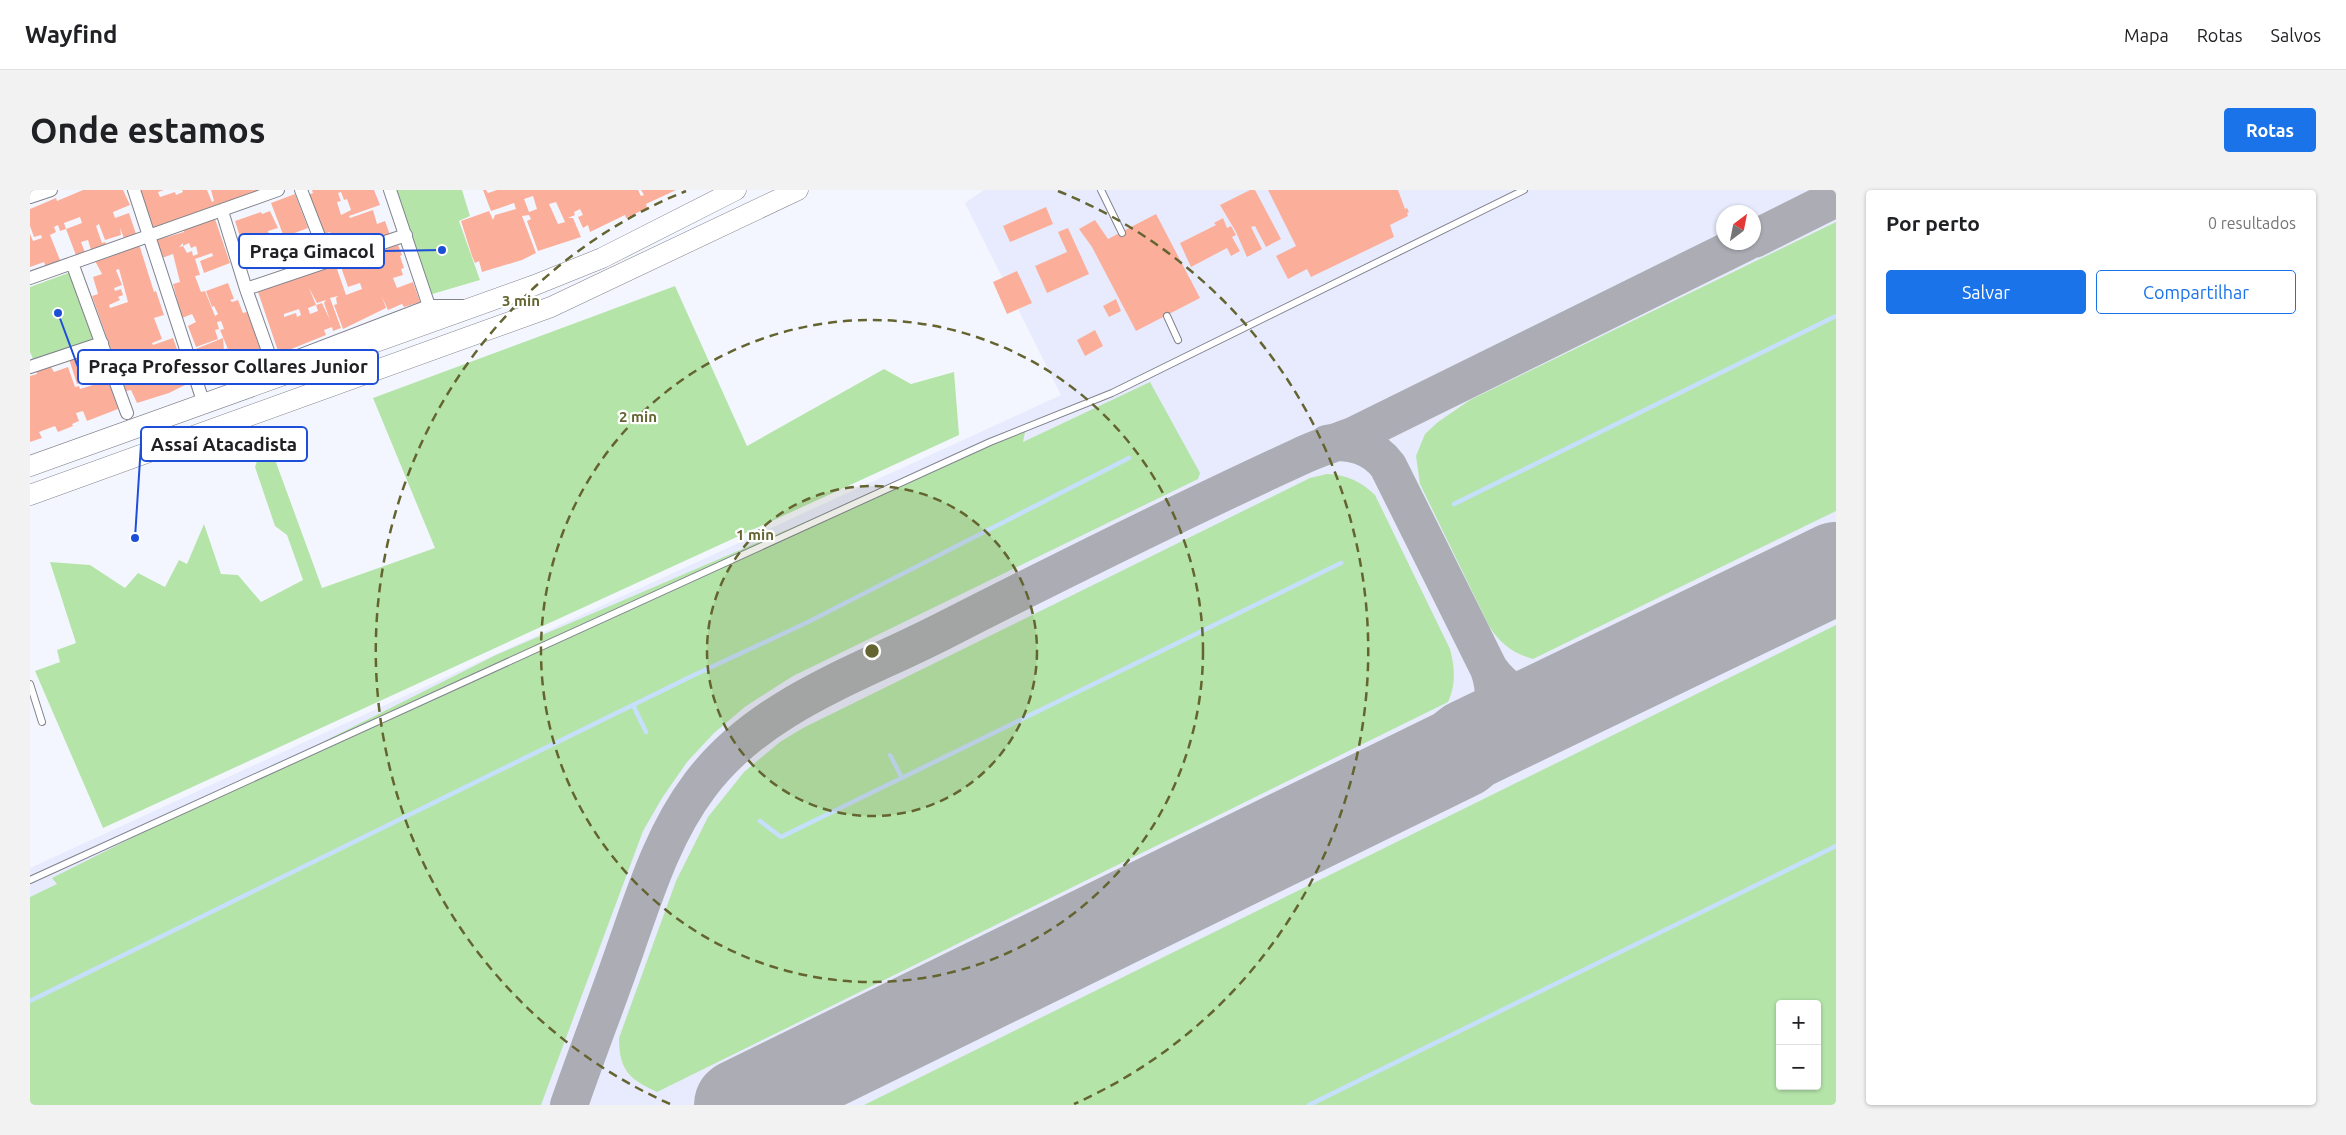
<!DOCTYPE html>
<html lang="pt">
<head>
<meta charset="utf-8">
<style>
	:root { --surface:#fff; --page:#f2f2f2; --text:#202124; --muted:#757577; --line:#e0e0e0; --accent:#1a73e8 }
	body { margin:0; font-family:Ubuntu,sans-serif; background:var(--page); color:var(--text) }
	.controls { position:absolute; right:15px; bottom:15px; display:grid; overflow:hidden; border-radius:5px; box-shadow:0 1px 4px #0004 }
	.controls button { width:45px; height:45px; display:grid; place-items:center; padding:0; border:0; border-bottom:1px solid var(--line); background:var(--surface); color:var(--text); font:25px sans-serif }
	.compass { position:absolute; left:1686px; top:15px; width:45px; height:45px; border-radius:50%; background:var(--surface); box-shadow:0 1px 4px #0004; rotate:32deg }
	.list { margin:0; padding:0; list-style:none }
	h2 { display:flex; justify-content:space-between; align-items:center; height:65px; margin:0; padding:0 20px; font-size:21px }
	h2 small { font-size:16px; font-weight:400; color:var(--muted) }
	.actions { display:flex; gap:10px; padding:15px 20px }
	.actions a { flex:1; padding:11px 0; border:1px solid var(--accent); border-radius:5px; text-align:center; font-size:18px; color:var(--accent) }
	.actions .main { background:var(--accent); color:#fff }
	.map { position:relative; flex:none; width:1806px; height:915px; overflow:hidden; border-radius:5px }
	header { display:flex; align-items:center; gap:30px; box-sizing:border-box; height:70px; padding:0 25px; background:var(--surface); border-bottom:1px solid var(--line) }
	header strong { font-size:24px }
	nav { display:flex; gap:28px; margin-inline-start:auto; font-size:18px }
	.intro { display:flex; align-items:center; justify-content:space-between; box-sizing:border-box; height:120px; padding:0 30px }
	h1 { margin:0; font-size:35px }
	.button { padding:12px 22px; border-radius:5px; background:var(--accent); color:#fff; font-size:18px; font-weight:700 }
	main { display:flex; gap:30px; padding:0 30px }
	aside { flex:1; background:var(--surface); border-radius:5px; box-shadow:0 1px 4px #0004 }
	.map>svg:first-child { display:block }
</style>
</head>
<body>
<header>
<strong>Wayfind</strong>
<nav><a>Mapa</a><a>Rotas</a><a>Salvos</a></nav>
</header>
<div class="intro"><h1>Onde estamos</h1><a class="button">Rotas</a></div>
<main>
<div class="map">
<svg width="1806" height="915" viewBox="0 0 1806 915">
	<rect width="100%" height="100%" fill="#f4f6ff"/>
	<path fill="#e7ebfd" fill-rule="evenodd" d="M954 0H1806V678L1354 915H0V678L1031 205 935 13ZM1694 22H1724V52H1694Z"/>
	<path fill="#b5e4a9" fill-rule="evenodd" d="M364 0H432L440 26 429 31 450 90 399 105Z
		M1806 32V321L1503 469C1482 463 1471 454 1459 436L1390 294 1386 266 1395 244 1408 232 1440 210Z
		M41 82 65 150 3 169 0 162V97Z
		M645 96 717 256 854 179 881 194 924 182 929 245 73 638 5 481 30 472 27 460 46 453 20 372 60 375 95 398 108 383 135 397 149 370 157 374 174 334 191 384 208 385 231 412 273 390 257 345 245 336 225 277 236 245 292 398 405 358 343 208Z
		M1120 192 1170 283 1168 289 763 486 716 516 684 543 657 572 632 608 613 641 511 915H0V707L27 694 22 688 466 465 996 237 993 252Z
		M1297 284C1318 285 1330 291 1345 305L1420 459C1425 478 1426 495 1418 512L627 902C599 889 589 880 589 848L646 691 678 627 714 582 750 552 773 538 1280 288Z
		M1806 435V915H834ZM1750 814H1787V896H1750Z"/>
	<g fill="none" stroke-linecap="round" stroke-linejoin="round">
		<path stroke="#c6dffb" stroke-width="4.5" d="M1424 314 1806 126
			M603 515 616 542
			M860 565 872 588
			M730 631 751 647 1311 373
			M0 811 662 486 778 432 1099 268
			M1279 915 1806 656"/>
		<path stroke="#acadb4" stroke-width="38" d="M1724 49 1806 8
			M1297 254C1320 248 1345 258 1358 276L1459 479C1470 511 1462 531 1439 555
			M1459 479C1476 504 1497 510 1526 515
			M539 915C557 863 577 812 595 760 615 703 633 644 670 595 730 515 827 485 913 441 1031 381 1149 322 1269 267 1287 258 1306 253 1325 245L1716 52"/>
		<path stroke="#acadb4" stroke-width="92" d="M710 915 1429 563 1439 555 1806 378"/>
	</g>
	<path fill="#fbaf9b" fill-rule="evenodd" d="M53 0H93L100 15 83 22 85 28 99 23 106 44 94 48 90 38 91 45 75 50 69 34 66 36 72 53 75 52 78 57 62 63 58 50 51 52 56 65 47 68 36 39 52 33 50 27 34 33 36 39 30 41 28 35 24 37 26 42 20 45 32 75 17 80 14 72 0 77V44L3 51 12 48 11 45 4 47 0 36V19L26 8 27 11Z
		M109 0H134L128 2 130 7 145 2 146 5 153 2 152 0H177L182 12 184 11 181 0H233L123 41Z
		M282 0H344L350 15 319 26 320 28 343 20 347 34 355 31 361 48 301 68 295 52 302 50 300 42 294 44 278 5 283 3ZM311 2 314 10 317 9 321 20 311 25 307 12 311 11 308 3Z
		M453 0H456L458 3 467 0H608L611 6 614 5 611 0H646L616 14 617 18 596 28 595 25 560 42 558 35 553 38 548 27 553 25 550 19 544 22 545 25 538 28H543L551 47 508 61 497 31 501 29 499 25 492 26 506 63 492 70 452 82 449 71 445 73 442 66 431 31 459 21 463 30 465 25 486 19 484 13 461 21ZM503 6 507 19 499 22 494 9ZM526 12 535 32 528 34 519 14Z
		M1220 0H1225L1251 49 1236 57 1225 36 1221 37 1232 59 1217 67 1206 42 1190 15Z
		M1238 0H1368L1375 19 1377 18 1379 22 1377 23 1378 26 1360 35 1364 47 1281 87 1277 79 1258 89 1246 66 1266 56Z
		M265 4 278 38 254 47 241 13Z
		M1016 17 1023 34 980 52 973 36Z
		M240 21 248 38 238 41 244 59 228 65 221 47 211 50 205 31 231 22 232 24Z
		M1126 24 1170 108 1106 141 1062 57 1049 39 1065 30 1078 49Z
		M184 26 200 73 174 83 170 71 183 66 182 63 165 69 170 85 165 86 171 102 175 101 185 126 188 124 184 116 182 117 176 101 198 93 204 109 200 110 202 112 208 110 213 123 217 122 233 167 175 192 163 160 193 148 194 160 197 158 200 164 190 140 194 139 191 131 187 132 189 139 185 140 188 149 166 157 158 136 166 132 162 124 152 128 143 94 150 92 143 64 132 68 126 50 154 42 153 37ZM153 53V56L159 53 161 58 166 56 168 64 163 66 162 61 157 63 153 56 149 57Z
		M1193 28 1197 38 1201 36 1206 45 1202 47 1210 61 1201 66 1197 58 1161 77 1150 53 1186 35 1184 33Z
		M1038 38 1059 84 1017 103 1005 76 1037 62 1028 42Z
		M109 54 124 102 126 101 134 125 124 128 132 149 122 153 123 155 143 148 159 193 139 203 107 213 101 200 96 201 62 106 68 104 63 87 72 84 65 71 77 68ZM89 79 98 112 80 118 79 115 90 110 88 107 93 105 91 99 85 101 84 98 92 95 86 80Z
		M368 55 372 65 370 66 374 78 371 79 373 85 363 88 367 98 383 92 390 112 374 117 372 114 358 120 352 107 356 118 313 139 304 115 307 114 306 108 308 106 300 108 311 138 303 141 302 137 294 140 296 145 249 164 228 102 290 79ZM311 77 318 97 330 93 332 99 316 105 307 79ZM279 98 287 113 296 110 294 113 300 130 292 113 286 115 288 121 280 124 278 118 286 115ZM269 119 271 125 267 127 266 123 254 127V124Z
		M987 81 1002 113 977 124 963 92Z
		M1086 109 1091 121 1079 127 1073 116Z
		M1065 140 1073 156 1055 166 1047 150Z
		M67 158 88 219 57 231 53 221 46 223 49 231 42 234 43 236 28 242 25 236 9 242 12 248 0 252V186L7 184 6 180 20 175 24 182 38 177 45 197 49 196 50 199 63 195 61 189 47 194 39 169Z"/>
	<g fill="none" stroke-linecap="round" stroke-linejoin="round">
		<defs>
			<path id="service" d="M1071 0 1092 43
				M1137 126 1148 150
				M0 494 12 532
				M0 690 960 252 1082 203 1494 0"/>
			<path id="minor" d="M104 0 171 205
				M271 0 299 72
				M360 0 402 125
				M0 7 21 0
				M192 21 216 99 244 178
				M42 73 97 223
				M0 88 248 0
				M216 99 376 45
				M0 177 72 153"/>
			<path id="tertiary" d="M211 190 399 118H433"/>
			<path id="primary" d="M0 276 505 95 572 68 706 0
				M0 305 521 117 768 0"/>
		</defs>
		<use href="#service" stroke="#81838d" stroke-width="8"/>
		<use href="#minor" stroke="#81838d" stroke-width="14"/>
		<use href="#tertiary" stroke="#81838d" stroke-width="18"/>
		<use href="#primary" stroke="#81838d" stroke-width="21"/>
		<use href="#service" stroke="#fff" stroke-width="6"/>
		<use href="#minor" stroke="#fff" stroke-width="12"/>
		<use href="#tertiary" stroke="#fff" stroke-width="16"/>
		<use href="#primary" stroke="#fff" stroke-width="20"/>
	</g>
	<circle cx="842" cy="461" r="165" fill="#646430" fill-opacity=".12"/>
	<g fill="none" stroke="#646430" stroke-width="2.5" stroke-dasharray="9 6">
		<circle cx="842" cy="461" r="165"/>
		<circle cx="842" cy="461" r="331"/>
		<path d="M640 914A496 496 0 0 1 656 1M1028 1A496 496 0 0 1 1044 914"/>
	</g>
	<circle cx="842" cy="461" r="8" fill="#646430" stroke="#fff" stroke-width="2.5"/>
	<g font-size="15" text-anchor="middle" font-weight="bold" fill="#646430" stroke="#fff" stroke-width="4.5" stroke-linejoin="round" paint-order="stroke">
		<text x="491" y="116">3 min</text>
		<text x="608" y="232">2 min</text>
		<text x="725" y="350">1 min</text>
	</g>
	<path fill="none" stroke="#1d4ed8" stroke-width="2" d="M412 60L354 61M28 123L48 177M105 348L111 254"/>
	<g fill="#1d4ed8" stroke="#fff" stroke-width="2">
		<circle cx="412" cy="60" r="5"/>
		<circle cx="28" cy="123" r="5"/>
		<circle cx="105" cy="348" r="5"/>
	</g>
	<g fill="#fff" stroke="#1d4ed8" stroke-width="2">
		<rect x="209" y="44" width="145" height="34" rx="5"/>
		<rect x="48" y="160" width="300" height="34" rx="5"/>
		<rect x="111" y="237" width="166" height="34" rx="5"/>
	</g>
	<g font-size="19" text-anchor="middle" font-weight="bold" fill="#202024">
		<text x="282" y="68">Praça Gimacol</text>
		<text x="198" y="183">Praça Professor Collares Junior</text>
		<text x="194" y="261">Assaí Atacadista</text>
	</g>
</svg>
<div class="controls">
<button>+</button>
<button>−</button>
</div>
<svg class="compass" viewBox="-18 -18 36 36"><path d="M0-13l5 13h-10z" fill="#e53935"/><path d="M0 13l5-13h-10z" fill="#757577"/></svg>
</div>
<aside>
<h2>Por perto<small>0 resultados</small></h2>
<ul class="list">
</ul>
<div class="actions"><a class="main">Salvar</a><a>Compartilhar</a></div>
</aside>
</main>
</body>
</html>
